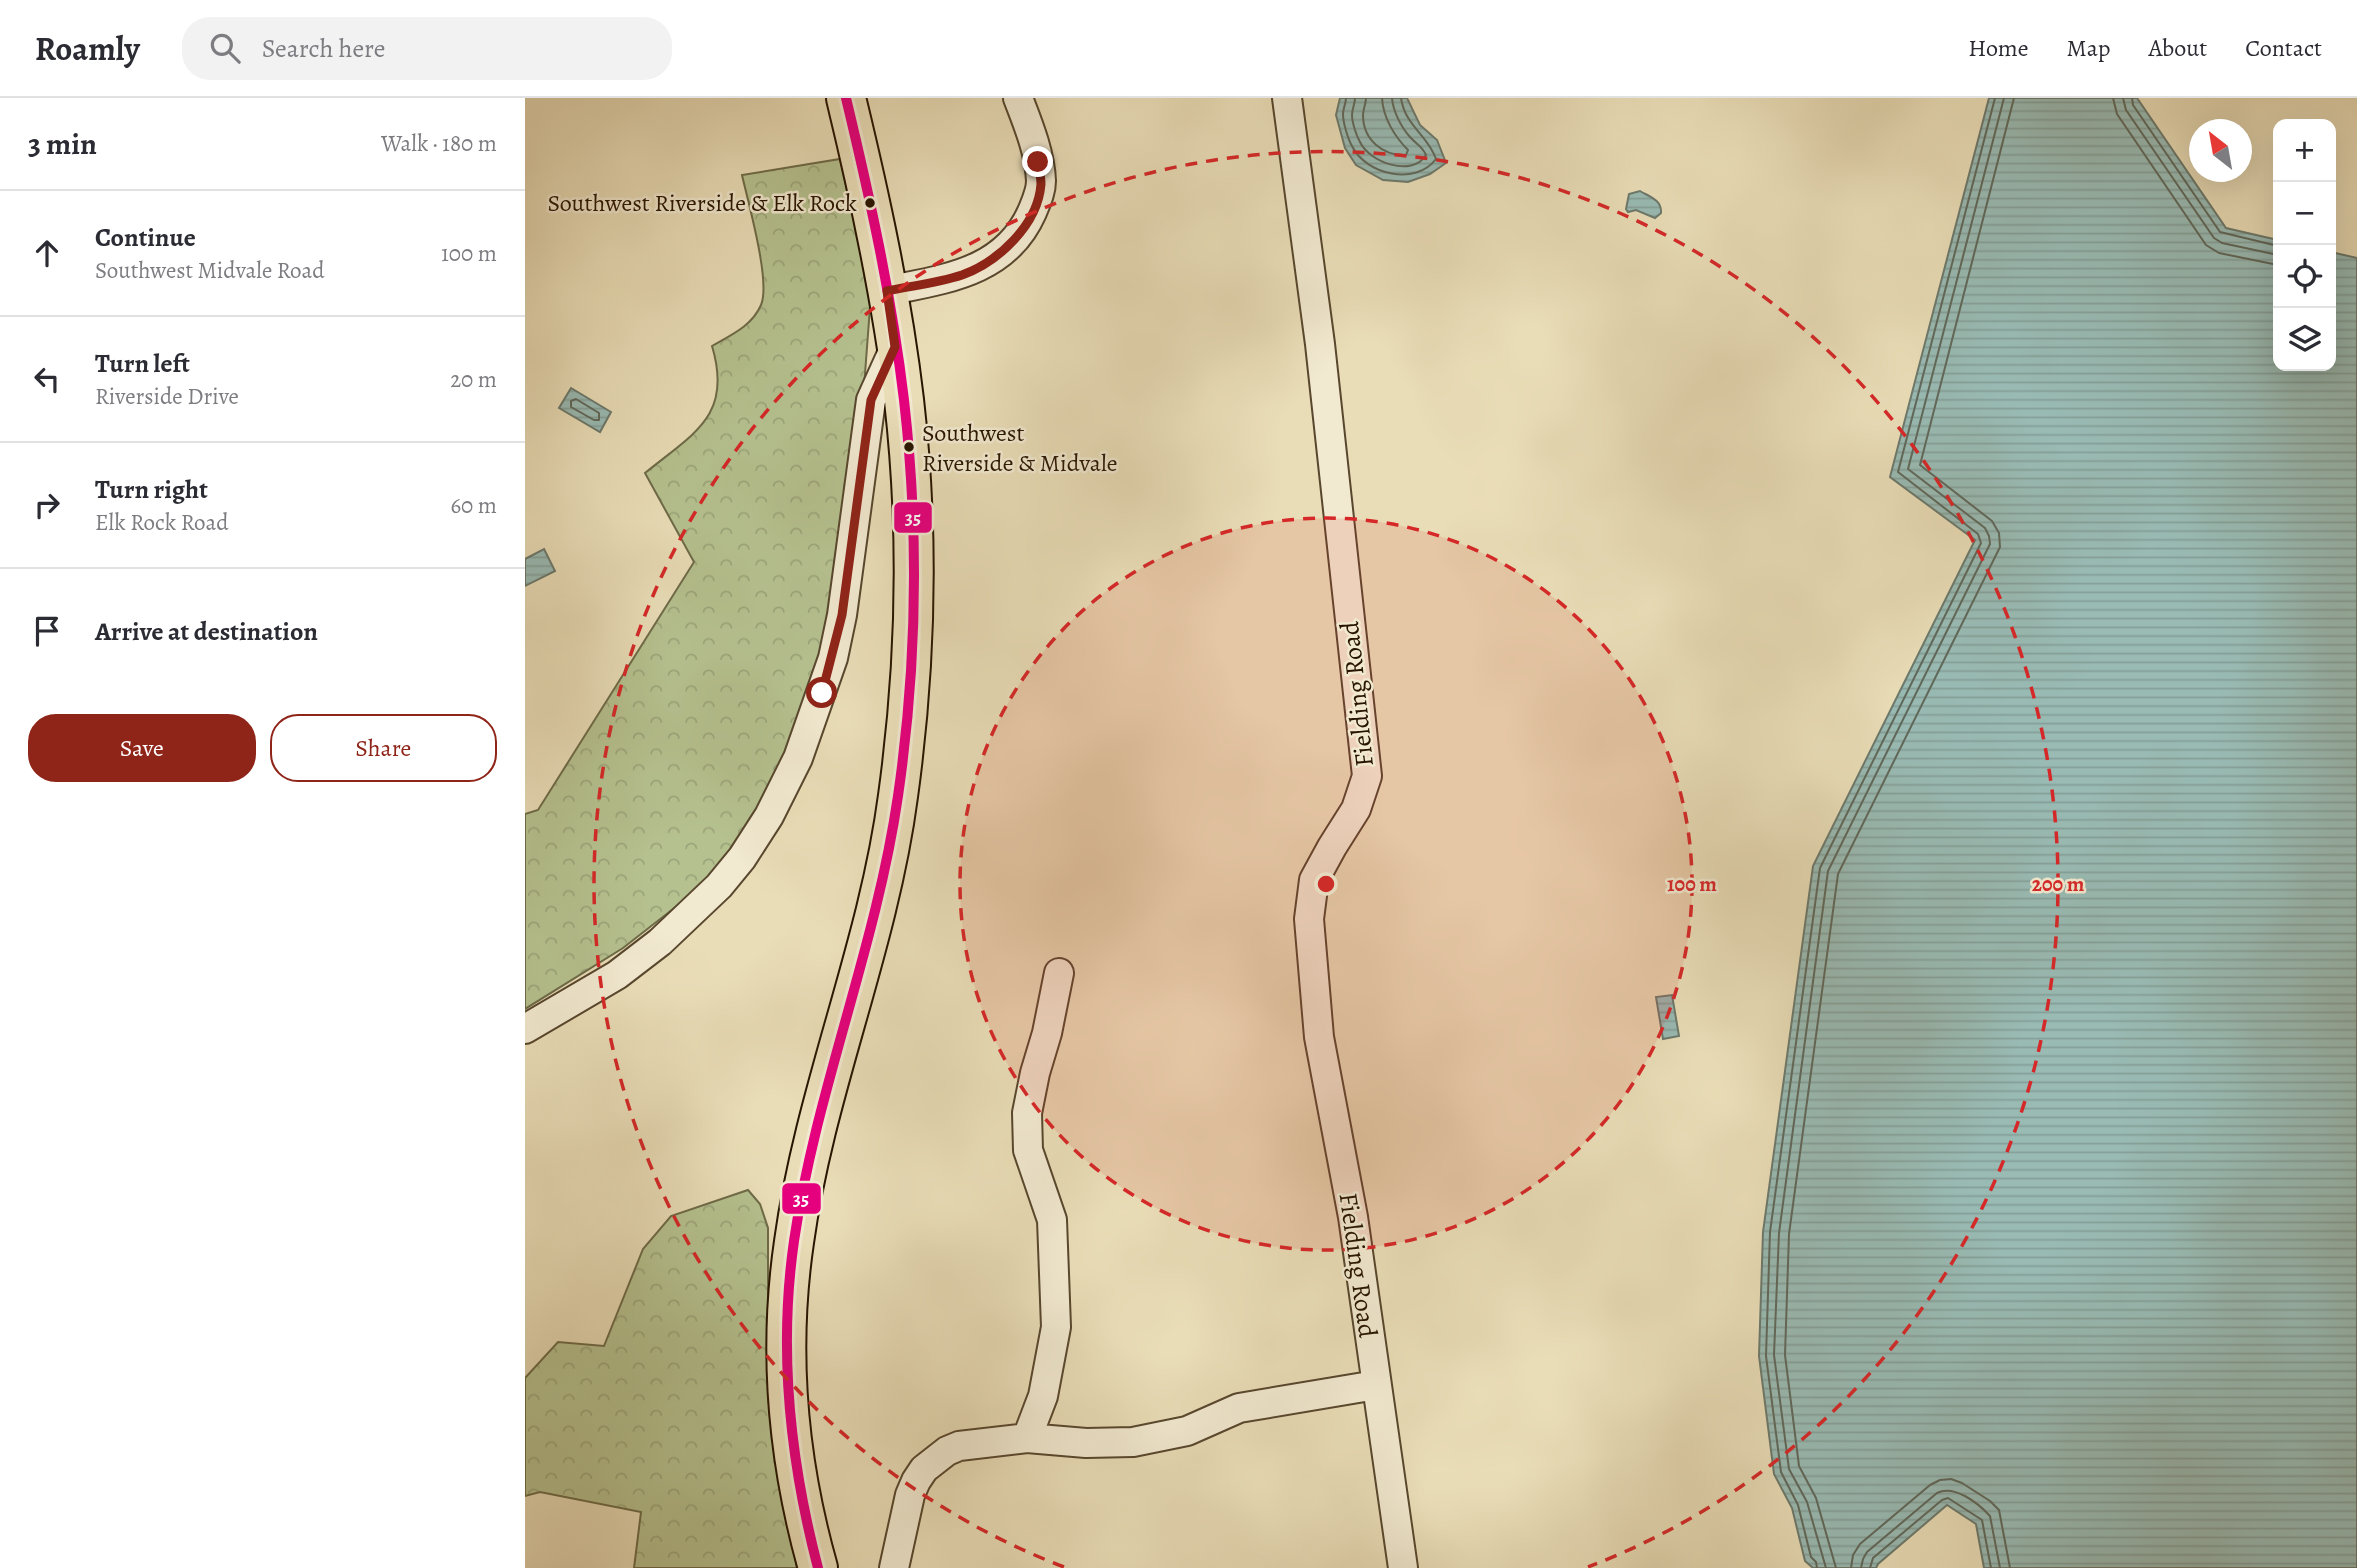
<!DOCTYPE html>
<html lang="en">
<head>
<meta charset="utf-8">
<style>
	:root { --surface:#fff; --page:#f2f2f3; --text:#2b2b33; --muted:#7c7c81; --line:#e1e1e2; --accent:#8f2418 }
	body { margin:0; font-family:Alegreya,serif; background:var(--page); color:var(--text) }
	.controls { position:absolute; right:21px; top:21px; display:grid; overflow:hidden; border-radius:14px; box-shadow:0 7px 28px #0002 }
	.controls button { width:63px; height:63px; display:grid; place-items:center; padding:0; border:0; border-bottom:2px solid var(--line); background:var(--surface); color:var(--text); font:35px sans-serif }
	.compass { position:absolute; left:1664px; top:21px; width:63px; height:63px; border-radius:50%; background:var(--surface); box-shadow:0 7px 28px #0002; rotate:329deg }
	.stop { position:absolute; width:21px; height:21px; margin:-16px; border:5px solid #8f2418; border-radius:50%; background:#fff }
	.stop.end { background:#8f2418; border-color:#fff; box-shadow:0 2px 7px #0008 }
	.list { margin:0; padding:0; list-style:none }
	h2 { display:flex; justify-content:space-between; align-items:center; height:91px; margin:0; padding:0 28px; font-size:30px }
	h2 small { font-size:23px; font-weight:400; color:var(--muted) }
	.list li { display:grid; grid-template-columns:46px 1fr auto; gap:21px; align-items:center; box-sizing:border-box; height:126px; padding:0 28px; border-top:2px solid var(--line) }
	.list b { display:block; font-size:26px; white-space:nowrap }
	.list p { margin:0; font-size:23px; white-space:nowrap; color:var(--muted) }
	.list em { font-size:23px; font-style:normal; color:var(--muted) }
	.actions { display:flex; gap:14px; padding:21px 28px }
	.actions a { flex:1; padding:16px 0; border:2px solid var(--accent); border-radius:28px; text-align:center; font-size:24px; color:var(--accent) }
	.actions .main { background:var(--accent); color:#fff }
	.icon { flex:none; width:38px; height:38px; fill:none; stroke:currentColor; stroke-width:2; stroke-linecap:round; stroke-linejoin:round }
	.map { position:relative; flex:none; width:1832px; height:1470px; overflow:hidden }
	header { display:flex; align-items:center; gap:42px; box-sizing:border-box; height:98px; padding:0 35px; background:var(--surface); border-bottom:2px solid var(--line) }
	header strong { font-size:33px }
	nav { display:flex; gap:38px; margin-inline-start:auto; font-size:24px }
	.search { width:490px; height:63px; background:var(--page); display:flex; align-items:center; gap:18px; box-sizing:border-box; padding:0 24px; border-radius:28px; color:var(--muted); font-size:26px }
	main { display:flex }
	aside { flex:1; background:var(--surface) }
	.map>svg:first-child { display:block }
</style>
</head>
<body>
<header>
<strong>Roamly</strong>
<div class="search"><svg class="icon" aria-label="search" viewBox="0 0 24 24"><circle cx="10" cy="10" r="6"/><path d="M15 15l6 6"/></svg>Search here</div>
<nav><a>Home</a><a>Map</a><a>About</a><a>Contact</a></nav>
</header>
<main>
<aside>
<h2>3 min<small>Walk · 180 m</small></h2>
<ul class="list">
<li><svg class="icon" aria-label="ahead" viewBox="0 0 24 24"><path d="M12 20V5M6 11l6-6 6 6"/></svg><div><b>Continue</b><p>Southwest Midvale Road</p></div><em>100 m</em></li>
<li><svg class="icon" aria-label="left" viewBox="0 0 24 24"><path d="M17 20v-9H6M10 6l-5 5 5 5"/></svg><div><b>Turn left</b><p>Riverside Drive</p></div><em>20 m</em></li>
<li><svg class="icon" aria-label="right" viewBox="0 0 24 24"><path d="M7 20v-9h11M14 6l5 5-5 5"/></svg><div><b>Turn right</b><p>Elk Rock Road</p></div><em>60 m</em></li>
<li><svg class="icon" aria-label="arrive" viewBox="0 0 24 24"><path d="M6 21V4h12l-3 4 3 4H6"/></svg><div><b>Arrive at destination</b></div></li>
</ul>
<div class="actions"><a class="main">Save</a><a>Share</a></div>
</aside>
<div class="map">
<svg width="1832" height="1470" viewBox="0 0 1832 1470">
	<defs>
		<pattern id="forest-crowns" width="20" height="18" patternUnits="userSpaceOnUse" patternTransform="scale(1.75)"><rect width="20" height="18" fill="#b5c18f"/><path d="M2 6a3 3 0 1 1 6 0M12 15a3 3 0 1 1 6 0" fill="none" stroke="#9ca57a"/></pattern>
		<pattern id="water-rules" width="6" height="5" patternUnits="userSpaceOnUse" patternTransform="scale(1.75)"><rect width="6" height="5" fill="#99bbb4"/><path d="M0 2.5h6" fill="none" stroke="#84a099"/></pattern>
	</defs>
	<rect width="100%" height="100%" fill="#e9ddb7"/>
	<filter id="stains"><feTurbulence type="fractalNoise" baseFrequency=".00286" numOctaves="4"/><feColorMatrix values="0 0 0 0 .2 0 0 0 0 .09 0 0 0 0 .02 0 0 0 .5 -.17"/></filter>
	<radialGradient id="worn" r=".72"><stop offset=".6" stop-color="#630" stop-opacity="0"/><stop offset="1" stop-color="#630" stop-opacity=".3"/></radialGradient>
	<path fill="url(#forest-crowns)" stroke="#6e6b48" stroke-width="2" d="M315 61 346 196 336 329 315 493 270 643 230 717 194 769 166 797 98 850 0 911V716L13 712 169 464 120 375C169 335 208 318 187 248 206 237 227 228 236 207 246 184 223 104 217 77Z
		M223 1092 235 1106 243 1130V1297L249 1354 272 1470H109L116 1414 15 1394 0 1398V1280L33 1244 79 1248 118 1151 146 1118Z"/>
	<path fill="url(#water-rules)" stroke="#6c796c" stroke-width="2" d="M815 0H882L895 27 912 42 921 65 905 76 883 84 858 82 831 67 820 50 811 17Z
		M1464 0H1612L1701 130 1753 142V268H1806V154L1832 160V1470H1459L1451 1426 1422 1407 1353 1466 1351 1470H1288L1280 1463 1267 1410 1249 1376 1234 1258 1238 1134 1288 768 1450 442 1365 379Z
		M1115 93C1125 99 1137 102 1136 115L1130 120 1111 112 1103 114 1101 111 1104 96Z
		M46 290 86 314 75 334 34 310Z
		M19 451 30 473 0 488V461Z
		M1147 897 1154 938 1138 941 1131 899Z"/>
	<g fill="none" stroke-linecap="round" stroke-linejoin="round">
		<path stroke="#60685a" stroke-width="2" d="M821 0C821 5 818 11 818 16 818 25 823 41 827 48 841 77 891 88 911 61 903 37 880 28 876 0
			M830 0C830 6 827 11 827 17 827 24 831 37 835 44 844 64 887 80 901 57 897 48 891 46 885 39 876 29 868 13 867 0
			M841 0C841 6 838 11 838 17 838 42 858 58 881 57L883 52C870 39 858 20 857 0
			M1588 0 1592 16 1681 147 1694 155 1753 167
			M1598 0 1601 12 1689 140 1697 145 1753 157
			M1607 0 1608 7 1695 134 1753 148
			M51 301 74 315V322H69L46 309V303Z
			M1292 1470 1291 1464 1286 1459 1273 1407 1256 1374 1241 1258 1245 1134 1295 770 1456 445 1453 436 1373 374 1470 0
			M1301 1470 1282 1404 1264 1371 1249 1257 1254 1135 1303 773 1465 446 1464 438 1460 430 1383 371 1479 0
			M1311 1470 1291 1400 1274 1368 1260 1257 1264 1136 1313 776 1475 449 1474 435 1467 423 1395 367 1489 0
			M1326 1470 1328 1457 1335 1446 1405 1387 1415 1382 1426 1381 1437 1385 1465 1403 1474 1412 1485 1470
			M1336 1470 1338 1461 1342 1454 1412 1395C1429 1386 1453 1405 1465 1418L1475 1470
			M1345 1470 1348 1460 1417 1402 1423 1400 1457 1422 1466 1470"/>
		<defs>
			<path id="street" d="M762 0 795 246 842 678 831 711 807 749 789 782 784 821 794 939 828 1119 878 1470
				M362 193C419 181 480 175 507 114 511 104 516 94 516 83 515 55 503 26 493 0
				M0 931 92 877 135 844 194 788 217 760 244 718 273 660 308 560 317 517 346 302 370 249
				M502 1340 518 1298 531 1229 527 1122 503 1052 502 1015 510 975 522 935 534 875
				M369 1470 385 1397 391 1383 399 1371 422 1353 434 1348 502 1340 561 1345 608 1344 662 1333 714 1310 851 1287"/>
			<path id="primary" d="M293 1470C263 1364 253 1253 269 1144 290 992 353 850 373 698 391 568 394 433 379 302 367 200 345 99 321 0"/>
		</defs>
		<use href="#street" stroke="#58472e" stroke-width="32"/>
		<use href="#primary" stroke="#281500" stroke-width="42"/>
		<use href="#street" stroke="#f1e9d0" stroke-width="28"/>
		<use href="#primary" stroke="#e9ddb7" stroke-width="38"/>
		<defs>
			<path id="bus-1" d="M293 1470C265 1363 253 1254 269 1143 291 992 351 850 373 698 392 567 394 433 379 302 367 200 345 100 321 0"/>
		</defs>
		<use href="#bus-1" stroke="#f1e9d0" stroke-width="16"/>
		<use href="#bus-1" stroke="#e5007d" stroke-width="10"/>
	</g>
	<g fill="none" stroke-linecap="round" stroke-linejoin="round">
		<path stroke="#8f2418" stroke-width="9" d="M297 595 317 517 346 302 370 249 362 193C386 188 413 185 437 177 473 164 513 127 516 86 516 79 514 71 513 64"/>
	</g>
	<circle cx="801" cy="786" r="366" fill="#d62828" fill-opacity=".12"/>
	<g fill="none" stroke="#d62828" stroke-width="3.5" stroke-dasharray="12 9">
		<circle cx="801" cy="786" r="366"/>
		<path d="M539 1469A732 732 0 1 1 1063 1469"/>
	</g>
	<g fill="#281500" stroke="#f1e9d0" stroke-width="2.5">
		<circle cx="345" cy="105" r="6"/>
		<circle cx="384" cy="349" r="6"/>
	</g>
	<g text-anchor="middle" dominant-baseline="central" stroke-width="5" stroke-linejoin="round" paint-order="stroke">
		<g font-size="24" fill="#281500" stroke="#f1e9d0" text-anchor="end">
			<text x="332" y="105">Southwest Riverside &amp; Elk Rock</text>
			<text x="397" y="335" text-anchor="start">Southwest<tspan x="397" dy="30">Riverside &amp; Midvale</tspan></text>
		</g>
		<g font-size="26" fill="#281500" stroke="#f1e9d0">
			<text transform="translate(832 596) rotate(-96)">Fielding Road</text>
			<text transform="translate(833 1167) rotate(82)">Fielding Road</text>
		</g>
	</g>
	<circle cx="801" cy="786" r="10" fill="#d62828" stroke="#f1e9d0" stroke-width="3.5"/>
	<g font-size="21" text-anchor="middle" font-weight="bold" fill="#d62828" stroke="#f1e9d0" stroke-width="5" stroke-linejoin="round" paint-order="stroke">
		<text x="1167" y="793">100 m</text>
		<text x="1533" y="793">200 m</text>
	</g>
	<g stroke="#f1e9d0" stroke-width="2.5">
		<rect x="368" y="403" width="40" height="33" rx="7" fill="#e5007d"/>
		<rect x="256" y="1084" width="41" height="33" rx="7" fill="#e5007d"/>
	</g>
	<g font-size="19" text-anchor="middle" font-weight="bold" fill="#fff">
		<text x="388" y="426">35</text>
		<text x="276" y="1107">35</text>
	</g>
	<rect width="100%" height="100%" filter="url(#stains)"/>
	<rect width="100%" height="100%" fill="url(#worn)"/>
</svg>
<div class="controls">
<button>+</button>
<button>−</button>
<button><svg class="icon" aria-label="locate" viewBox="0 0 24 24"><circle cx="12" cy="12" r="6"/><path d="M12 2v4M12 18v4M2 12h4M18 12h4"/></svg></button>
<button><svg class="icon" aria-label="layers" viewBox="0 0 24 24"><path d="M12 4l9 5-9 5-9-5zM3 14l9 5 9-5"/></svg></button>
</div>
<svg class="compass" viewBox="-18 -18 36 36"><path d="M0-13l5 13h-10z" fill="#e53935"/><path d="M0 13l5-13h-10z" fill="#7c7c81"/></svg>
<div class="stop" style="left:297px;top:595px"></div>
<div class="stop end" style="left:513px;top:64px"></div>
</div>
</main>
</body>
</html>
